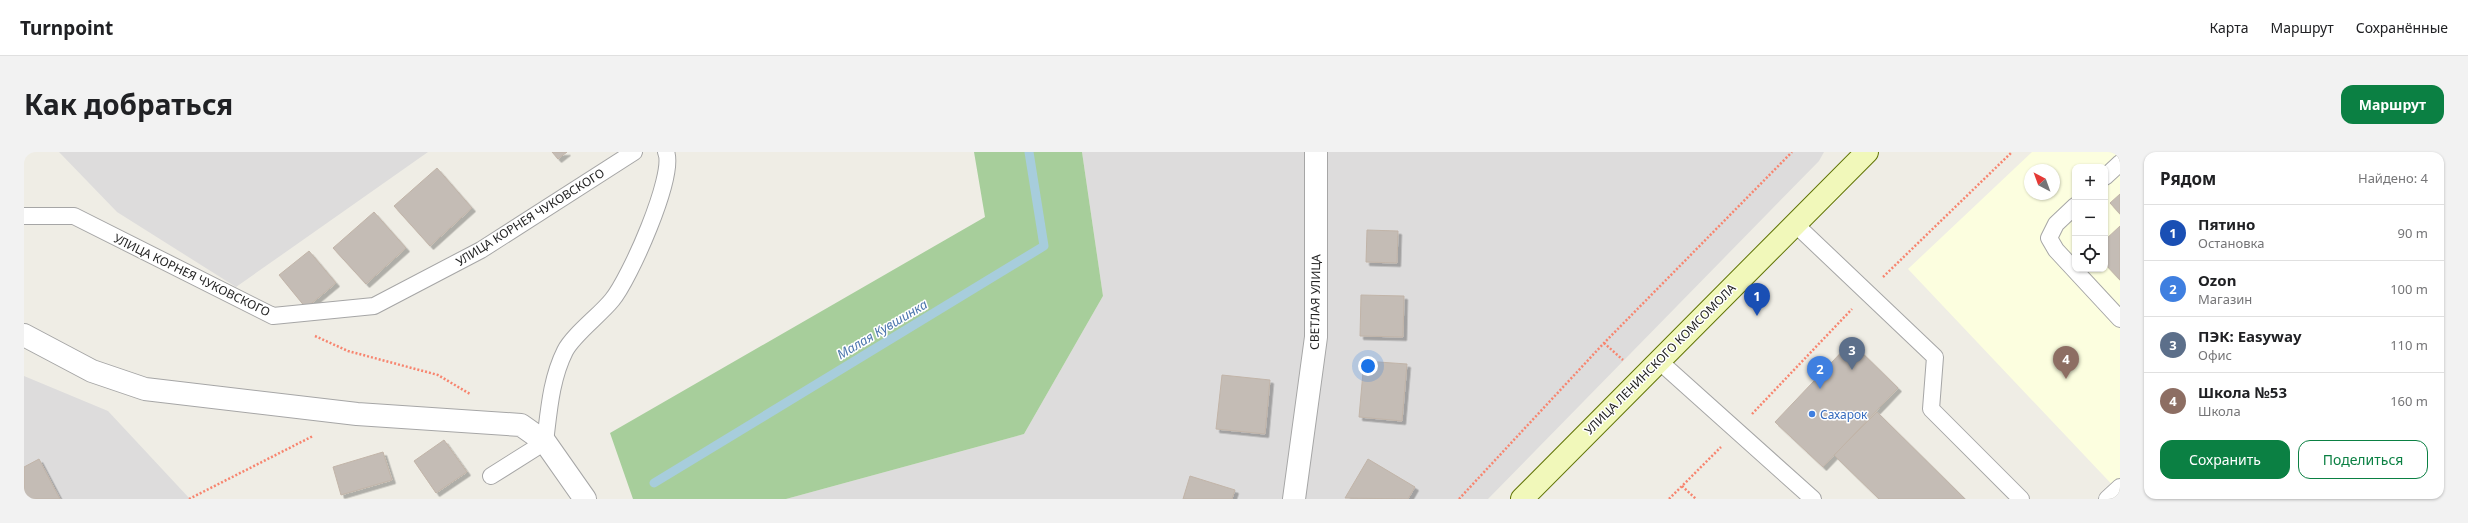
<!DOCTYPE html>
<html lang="ru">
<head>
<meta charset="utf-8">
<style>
	:root { --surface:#fff; --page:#f2f2f2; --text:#202124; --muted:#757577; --line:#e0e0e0; --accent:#0b8043 }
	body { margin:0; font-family:"Noto Sans",sans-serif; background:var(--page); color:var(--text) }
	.controls { position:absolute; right:12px; top:12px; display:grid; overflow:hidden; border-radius:8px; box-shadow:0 1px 3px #0004 }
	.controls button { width:36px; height:36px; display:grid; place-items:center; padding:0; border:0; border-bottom:1px solid var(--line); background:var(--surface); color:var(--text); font:20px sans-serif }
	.compass { position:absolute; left:2000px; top:12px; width:36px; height:36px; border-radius:50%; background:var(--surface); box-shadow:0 1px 3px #0004; rotate:319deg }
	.you { position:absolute; left:1344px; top:214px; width:14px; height:14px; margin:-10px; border:3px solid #fff; border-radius:50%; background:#1a73e8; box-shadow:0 0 0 6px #1a73e833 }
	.badge { display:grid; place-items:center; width:26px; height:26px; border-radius:50%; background:var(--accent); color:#fff; font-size:13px; font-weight:700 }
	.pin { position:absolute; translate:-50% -33px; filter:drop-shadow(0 1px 2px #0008) }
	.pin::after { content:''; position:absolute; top:21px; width:14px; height:12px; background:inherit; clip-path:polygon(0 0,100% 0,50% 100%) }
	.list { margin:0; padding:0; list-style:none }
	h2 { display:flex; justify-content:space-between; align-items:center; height:52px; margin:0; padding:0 16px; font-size:17px }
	h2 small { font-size:13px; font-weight:400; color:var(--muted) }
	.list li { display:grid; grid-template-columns:26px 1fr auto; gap:12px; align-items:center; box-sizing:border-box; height:56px; padding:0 16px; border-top:1px solid var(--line) }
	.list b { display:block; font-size:15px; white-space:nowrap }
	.list p { margin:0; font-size:13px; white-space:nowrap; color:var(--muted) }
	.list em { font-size:13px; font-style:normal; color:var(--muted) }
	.actions { display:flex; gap:8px; padding:12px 16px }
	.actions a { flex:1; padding:9px 0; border:1px solid var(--accent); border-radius:12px; text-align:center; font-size:14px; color:var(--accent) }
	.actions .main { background:var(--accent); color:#fff }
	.icon { flex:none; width:22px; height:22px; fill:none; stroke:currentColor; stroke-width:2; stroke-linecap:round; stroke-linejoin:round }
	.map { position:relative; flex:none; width:2096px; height:347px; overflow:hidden; border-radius:12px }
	header { display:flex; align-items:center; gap:24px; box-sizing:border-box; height:56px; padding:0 20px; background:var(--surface); border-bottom:1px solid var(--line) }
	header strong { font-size:19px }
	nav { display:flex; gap:22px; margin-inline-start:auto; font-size:14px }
	.intro { display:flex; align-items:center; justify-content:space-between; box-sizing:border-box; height:96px; padding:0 24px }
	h1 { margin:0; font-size:28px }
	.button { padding:10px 18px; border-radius:12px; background:var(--accent); color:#fff; font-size:14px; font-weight:700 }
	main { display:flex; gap:24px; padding:0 24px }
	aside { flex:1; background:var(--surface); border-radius:12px; box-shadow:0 1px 3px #0004 }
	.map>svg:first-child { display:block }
</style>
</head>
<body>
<header>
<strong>Turnpoint</strong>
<nav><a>Карта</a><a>Маршрут</a><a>Сохранённые</a></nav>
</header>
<div class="intro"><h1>Как добраться</h1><a class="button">Маршрут</a></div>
<main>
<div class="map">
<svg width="2096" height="347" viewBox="0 0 2096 347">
	<defs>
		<filter id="shadow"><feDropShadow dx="3.5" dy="3.5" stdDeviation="0" flood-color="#0004"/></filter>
	</defs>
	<rect width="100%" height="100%" fill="#efede5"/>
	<path fill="#dddcdc" d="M35 0H404L212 135 93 60Z
		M1058 0H1800L1795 9 1464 347H762L1000 282 1079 144Z
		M0 224 84 259 166 347H0Z"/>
	<path fill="#fcfedf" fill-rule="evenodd" d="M2008 0H2096V341L1884 117ZM2051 15H2081V117H2051ZM2006 18H2030V42H2006Z"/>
	<path fill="#a7ce9b" d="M950 0H1058L1079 144 1000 282 762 347H609L586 281 961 65Z"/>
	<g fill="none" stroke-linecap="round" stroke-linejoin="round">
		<path stroke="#a7cddc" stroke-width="9" d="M630 331 1020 94 1005 0"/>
	</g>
	<path fill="#c4bcb5" stroke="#c1b4a8" filter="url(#shadow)" d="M528 0H543L534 7Z
		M413 16 448 56 406 94 370 54Z
		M2096 42V62L2086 51Z
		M350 60 382 96 342 132 309 96Z
		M2096 74V128L2081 112V88Z
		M1343 78 1374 79 1373 111 1342 110Z
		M285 99 312 131 282 156 255 123Z
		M1337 143 1380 144 1379 185 1336 184Z
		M1827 190 1874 236 1799 315 1751 270Z
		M1340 209 1383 212 1378 269 1335 265Z
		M1198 223 1246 228 1241 282 1192 277Z
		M1853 260 1941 347H1855L1810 303Z
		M420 288 443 320 412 341 390 309Z
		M359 300 368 328 317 343 309 315Z
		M15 307 36 347H0V315Z
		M1344 307 1391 335 1384 347 1321 346Z
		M1166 324 1211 338 1208 347H1159Z"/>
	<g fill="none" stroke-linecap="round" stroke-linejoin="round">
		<defs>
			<path id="lane" d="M2081 25 2096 11
				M2051 54 2032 72 2025 86 2032 98 2096 167
				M0 64H50L249 164 350 154 457 98 610 0
				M1770 71 1911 205 1907 257 1997 347
				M1635 209 1789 347
				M467 324 521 290C525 258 527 227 541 199 549 183 576 163 588 148 605 128 652 23 642 0
				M2083 347 2096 335"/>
			<path id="street" d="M0 183 68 219 121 237 333 262 497 273 521 290 561 347
				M1270 347 1292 185V0"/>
			<path id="secondary" d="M1498 347 1843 0"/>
		</defs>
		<use href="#lane" stroke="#a6a6a6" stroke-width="18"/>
		<use href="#street" stroke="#a6a6a6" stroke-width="24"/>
		<use href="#secondary" stroke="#627507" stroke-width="24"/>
		<path stroke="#f7856f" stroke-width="2.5" stroke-dasharray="2 2" stroke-linecap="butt" d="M1859 125 1988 0
			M291 184 324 199 414 223 446 242
			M1580 191 1599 208
			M1728 262 1828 157
			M1658 334 1672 347
			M165 347 289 284
			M1435 347 1580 191 1768 0
			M1645 347 1697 295"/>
		<use href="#lane" stroke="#fff" stroke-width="16"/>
		<use href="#street" stroke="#fff" stroke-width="22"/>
		<use href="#secondary" stroke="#f1f8ba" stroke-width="22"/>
	</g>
	<circle fill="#3f7fe0" stroke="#fff" stroke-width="1.5" cx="1788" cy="262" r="4"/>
	<g text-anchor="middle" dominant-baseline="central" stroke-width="3" stroke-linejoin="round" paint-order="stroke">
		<g font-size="12" fill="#1f1f1f" stroke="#fff">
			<text transform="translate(506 65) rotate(-32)">УЛИЦА КОРНЕЯ ЧУКОВСКОГО</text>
			<text transform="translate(168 123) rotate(26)">УЛИЦА КОРНЕЯ ЧУКОВСКОГО</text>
			<text transform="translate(1291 150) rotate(-89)">СВЕТЛАЯ УЛИЦА</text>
			<text transform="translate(1636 207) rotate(-45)">УЛИЦА ЛЕНИНСКОГО КОМСОМОЛА</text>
		</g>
		<g font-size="12" fill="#366cbe" stroke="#fff" text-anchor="start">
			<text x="1796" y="262">Сахарок</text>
		</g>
		<g font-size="13" font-style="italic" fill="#4d77ad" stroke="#fff">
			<text transform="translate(858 177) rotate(-31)">Малая Кувшинка</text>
		</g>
	</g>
</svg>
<div class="controls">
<button>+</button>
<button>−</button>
<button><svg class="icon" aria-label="locate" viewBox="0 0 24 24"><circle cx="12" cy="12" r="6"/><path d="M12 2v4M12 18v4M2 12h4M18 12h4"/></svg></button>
</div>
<svg class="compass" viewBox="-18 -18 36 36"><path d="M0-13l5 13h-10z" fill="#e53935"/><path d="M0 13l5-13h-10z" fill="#757577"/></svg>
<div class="you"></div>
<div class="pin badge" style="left:1733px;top:164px;background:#1a4fb4">1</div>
<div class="pin badge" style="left:1796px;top:237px;background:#3f7fe0">2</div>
<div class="pin badge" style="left:1828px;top:218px;background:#5c6f8a">3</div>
<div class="pin badge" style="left:2042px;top:227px;background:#8d6e63">4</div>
</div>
<aside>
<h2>Рядом<small>Найдено: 4</small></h2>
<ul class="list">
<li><span class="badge" style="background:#1a4fb4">1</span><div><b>Пятино</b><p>Остановка</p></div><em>90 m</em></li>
<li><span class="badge" style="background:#3f7fe0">2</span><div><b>Ozon</b><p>Магазин</p></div><em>100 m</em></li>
<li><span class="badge" style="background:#5c6f8a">3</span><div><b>ПЭК: Easyway</b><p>Офис</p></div><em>110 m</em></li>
<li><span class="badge" style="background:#8d6e63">4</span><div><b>Школа №53</b><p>Школа</p></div><em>160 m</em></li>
</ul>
<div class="actions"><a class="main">Сохранить</a><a>Поделиться</a></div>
</aside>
</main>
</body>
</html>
